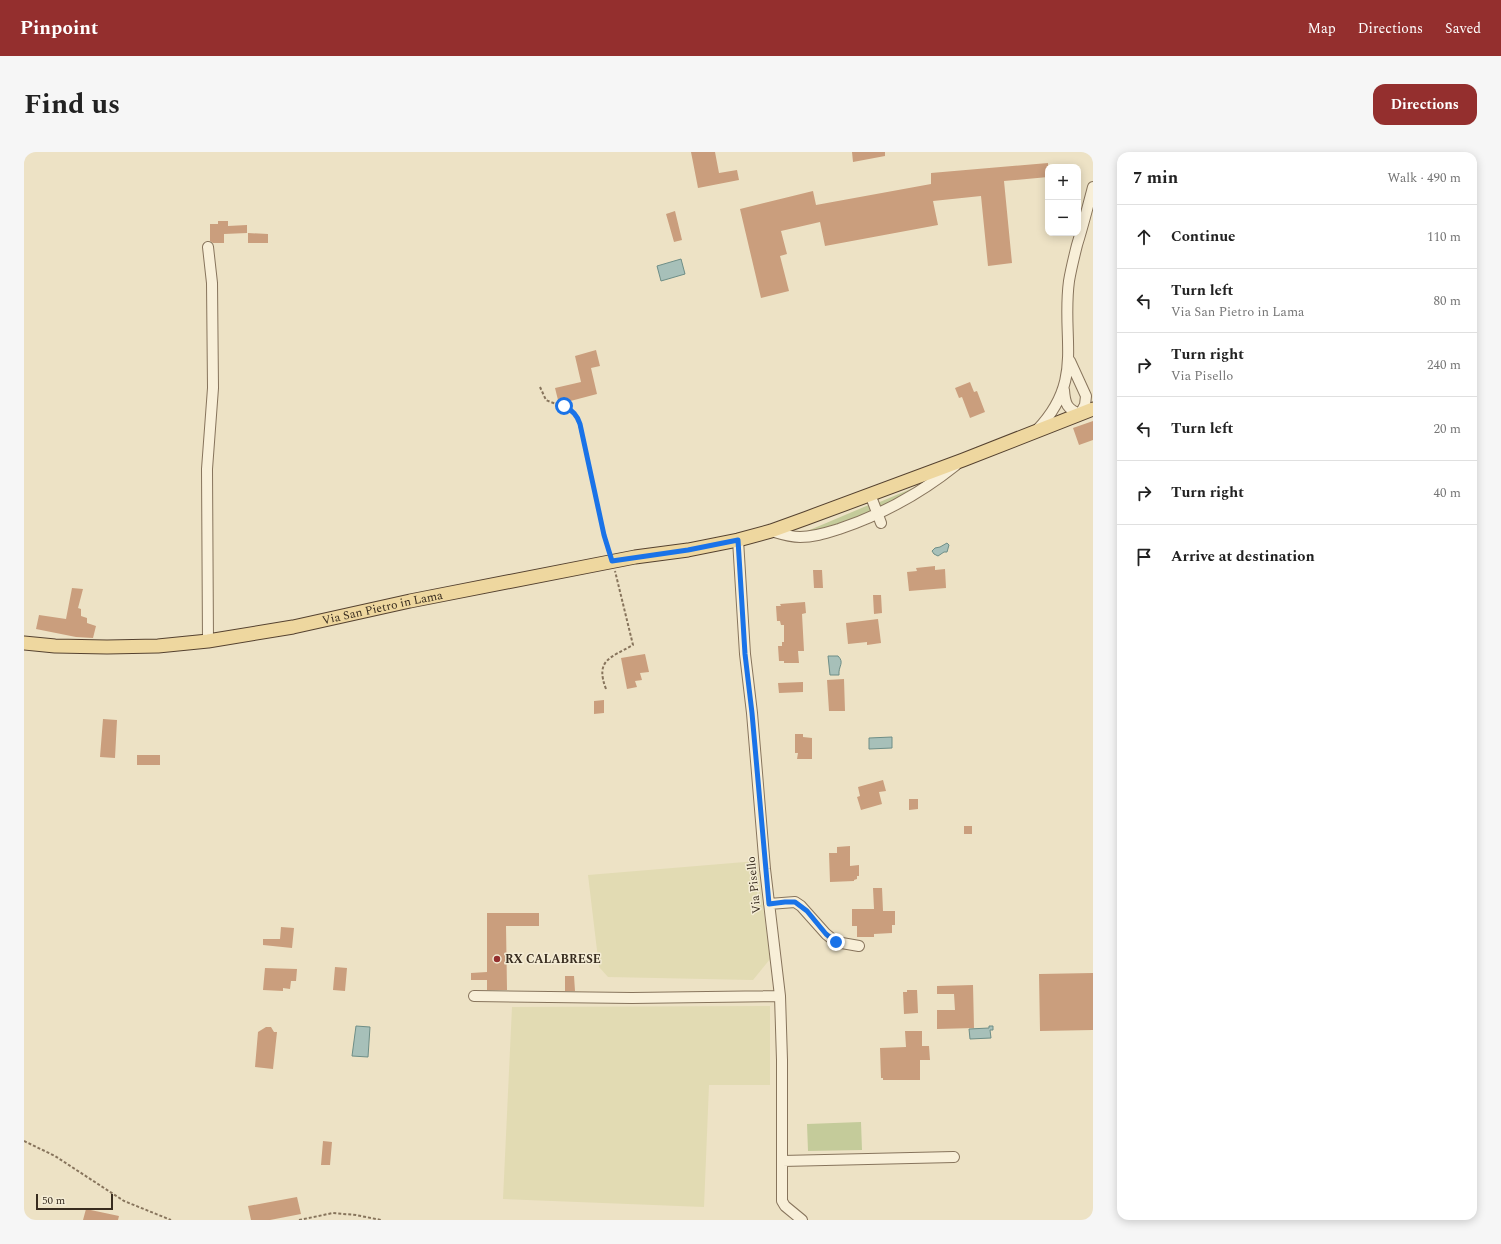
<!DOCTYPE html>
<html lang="en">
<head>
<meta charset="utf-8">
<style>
	:root { --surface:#fff; --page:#f6f6f6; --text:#222; --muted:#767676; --line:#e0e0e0; --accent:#942f2e }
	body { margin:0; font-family:Spectral,serif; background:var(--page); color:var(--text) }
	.controls { position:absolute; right:12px; top:12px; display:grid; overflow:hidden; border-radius:8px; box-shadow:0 2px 10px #0003 }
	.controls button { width:36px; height:36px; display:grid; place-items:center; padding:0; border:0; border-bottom:1px solid var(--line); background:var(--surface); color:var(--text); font:20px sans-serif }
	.scale { position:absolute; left:12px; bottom:10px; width:77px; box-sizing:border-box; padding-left:4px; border:2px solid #382c1f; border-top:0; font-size:11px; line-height:14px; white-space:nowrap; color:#382c1f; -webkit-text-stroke:3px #f4ecd5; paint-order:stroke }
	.stop { position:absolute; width:12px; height:12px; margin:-9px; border:3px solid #1a73e8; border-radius:50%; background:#fff }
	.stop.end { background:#1a73e8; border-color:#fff; box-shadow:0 1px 4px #0008 }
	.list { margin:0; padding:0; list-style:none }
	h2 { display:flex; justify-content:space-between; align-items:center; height:52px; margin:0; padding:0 16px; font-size:17px }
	h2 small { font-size:13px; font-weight:400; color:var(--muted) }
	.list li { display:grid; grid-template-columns:26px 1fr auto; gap:12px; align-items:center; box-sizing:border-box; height:64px; padding:0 16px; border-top:1px solid var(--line) }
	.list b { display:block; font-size:15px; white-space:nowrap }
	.list p { margin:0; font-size:13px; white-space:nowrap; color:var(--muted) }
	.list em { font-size:13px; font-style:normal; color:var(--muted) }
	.icon { flex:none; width:22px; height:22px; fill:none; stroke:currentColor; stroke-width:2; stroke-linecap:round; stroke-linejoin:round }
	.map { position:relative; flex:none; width:1069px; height:1068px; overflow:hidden; border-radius:12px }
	header { display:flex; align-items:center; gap:24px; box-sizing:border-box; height:56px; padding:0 20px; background:var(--accent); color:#fff }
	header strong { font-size:19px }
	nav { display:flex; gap:22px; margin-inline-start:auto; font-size:14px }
	.intro { display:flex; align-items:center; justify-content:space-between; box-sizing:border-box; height:96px; padding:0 24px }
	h1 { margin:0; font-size:28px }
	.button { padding:10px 18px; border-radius:12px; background:var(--accent); color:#fff; font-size:14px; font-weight:700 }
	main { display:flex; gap:24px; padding:0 24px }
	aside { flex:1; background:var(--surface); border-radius:12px; box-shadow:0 2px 10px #0003 }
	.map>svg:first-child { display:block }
</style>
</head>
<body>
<header>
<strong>Pinpoint</strong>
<nav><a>Map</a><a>Directions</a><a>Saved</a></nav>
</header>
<div class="intro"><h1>Find us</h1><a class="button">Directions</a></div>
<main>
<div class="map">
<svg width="1069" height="1068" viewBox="0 0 1069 1068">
	<rect width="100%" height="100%" fill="#ede2c5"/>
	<path fill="#e2dbb3" d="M733 709 746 807 729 828 584 825 575 815 564 723Z
		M746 854V933H685L680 1055 479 1047 488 855Z"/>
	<path fill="#c4cb9a" d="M901 331 853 358 851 352Z
		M847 352 849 359 845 362 789 381 781 380Z
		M837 970 838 998 784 999 783 972Z"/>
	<path fill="#a7c0b9" stroke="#6e8e87" d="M657 107 661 122 637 129 633 114Z
		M923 391 925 393 923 400H920L914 404 910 402 908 399 911 396 916 395Z
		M804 504H814C821 511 814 514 815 523H806Z
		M868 585V596L845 597V586Z
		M332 874 346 875 344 905 328 904Z
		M965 874H969V878H966L967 886 946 887 945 877 965 876Z"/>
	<path fill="#ca9e7d" d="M667 0H691L695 21 713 18 715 28 674 36Z
		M828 0H861V4L829 10Z
		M1024 11V25L980 29 988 111 964 114 957 44 909 49 914 73 801 94 796 70 757 79 763 102 756 104 765 139 737 146 716 57 789 39 792 53 907 32V21Z
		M651 59 658 88 650 90 642 62Z
		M194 69H204V74L223 73V81L200 82V91H189L186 89V72H194Z
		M224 81 244 82V91H224Z
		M572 198 576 214 567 216 573 242 535 252 531 236 557 230 551 204Z
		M946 230 950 240 953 239 961 260 946 266 938 245 935 246 931 236Z
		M1069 269V288L1055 293 1049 276Z
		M911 414V418L921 417 922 436 885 439 883 420 893 419 892 416Z
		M789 418H798L799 436H790Z
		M48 436 59 437 54 456 57 457V464L63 466V471L72 474 69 486 52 485 12 477 15 463 42 467Z
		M849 443H857L858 461 850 462Z
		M781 450 782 461 778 462 780 499H774L775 511H760V509H755L754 494H758V490H760V473H757L756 469H753L752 454H757L756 452Z
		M854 467 857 491 843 493V490L824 492 822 471Z
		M621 502 625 520 616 521 618 528 611 529 613 535 603 537 597 506Z
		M820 527 821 559H805L803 528Z
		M779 530V540L755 541 754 531Z
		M580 548V561L570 562V549Z
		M79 567 93 568 91 606 76 605Z
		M771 582H779V585L788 586V607H773L774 601H771Z
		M113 603H136V613H113Z
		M859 628 862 639 855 640 858 652 837 658 833 645 836 644 834 635Z
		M885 647H894V657L885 658Z
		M940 674H948V682H940Z
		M826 694V714L835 713V724H833V727L830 728V729L806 730 805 701H813V695Z
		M849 736H858L859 759H871V773H868V781L850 782V785H833V774H828V757H850Z
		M463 761H515V774H482L483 838H463V828H447V821L463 820Z
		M257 775 270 776 268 796 239 793V787H256Z
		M311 815 323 816 321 839 309 838Z
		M241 816 273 817 272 829H267L266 837 259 836V839L239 838Z
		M1069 821V878L1016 879 1015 822Z
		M541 824H550L551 839H541Z
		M949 833 950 876 913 877V858H931L930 842H913V834Z
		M883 838H893L894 861 880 862 879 840H883Z
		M242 875H247L250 880H253L249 917 231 915 234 880Z
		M881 879H898V894H905L906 908H896V928H859V926H857L856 896 882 895Z
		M299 989 308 990 306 1013H297Z
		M273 1045 277 1062 246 1068H227L224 1054Z
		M62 1057 95 1064 94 1068H59Z"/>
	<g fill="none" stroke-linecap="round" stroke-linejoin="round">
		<defs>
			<path id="minor" d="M184 95 188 131 189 236 183 317 184 489
				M1040 238C1041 252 1043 257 1056 262L1061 253 1062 244 1046 209
				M1013 278C1061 228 1037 188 1045 129 1047 117 1050 105 1053 93 1059 74 1064 54 1069 35
				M846 342 857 371
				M747 379C757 382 766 385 776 385 790 385 802 381 815 377 857 363 897 341 932 313
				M714 388 721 502 728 561 741 717 756 844 758 908V1049L761 1054 778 1068
				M745 752 771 750 777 754 802 782 812 790 835 794
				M450 844 608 846 756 844
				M758 1009 930 1005"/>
			<g id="major">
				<path id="s1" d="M0 491 31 494 83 495 134 494 184 489 269 475 386 449 611 405 664 398 714 388 747 379 783 366 939 308 1069 257"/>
			</g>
		</defs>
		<use href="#minor" stroke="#87745c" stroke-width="12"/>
		<use href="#major" stroke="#554230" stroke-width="15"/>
		<path stroke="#87745c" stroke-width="2" stroke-dasharray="3 2" stroke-linecap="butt" d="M516 235 522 248C533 253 544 254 553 264L585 400
			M582 537C571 508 586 506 609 493L591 419
			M0 989 31 1004 100 1049 147 1068
			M275 1068 309 1061 332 1063 357 1068"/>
		<use href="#minor" stroke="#f8efd8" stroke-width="10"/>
		<use href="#major" stroke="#eed79f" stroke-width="13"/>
	</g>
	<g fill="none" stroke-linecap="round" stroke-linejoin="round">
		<path stroke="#1a73e8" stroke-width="5" d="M540 254C549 259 553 263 556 272L580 383 588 409 664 398 714 388 721 502 728 561 745 752 761 750H771L783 759 802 782 812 790"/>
	</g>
	<circle fill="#942f2e" stroke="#f4ecd5" stroke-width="1.5" cx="473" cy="807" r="4"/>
	<g text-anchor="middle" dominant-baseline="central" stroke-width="3" stroke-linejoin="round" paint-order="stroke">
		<g font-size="12" fill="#382c1f" stroke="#f4ecd5">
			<text stroke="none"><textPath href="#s1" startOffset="362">Via San Pietro in Lama</textPath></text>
			<text transform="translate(730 733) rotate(-96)">Via Pisello</text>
		</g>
		<g font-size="12" font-weight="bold" fill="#382c1f" stroke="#f4ecd5" text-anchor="start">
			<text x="481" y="807">RX CALABRESE</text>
		</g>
	</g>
</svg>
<div class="controls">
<button>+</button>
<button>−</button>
</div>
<div class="scale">50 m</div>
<div class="stop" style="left:540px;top:254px"></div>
<div class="stop end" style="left:812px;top:790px"></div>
</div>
<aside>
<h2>7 min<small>Walk · 490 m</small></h2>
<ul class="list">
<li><svg class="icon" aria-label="ahead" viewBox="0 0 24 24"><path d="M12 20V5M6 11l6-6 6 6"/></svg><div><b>Continue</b></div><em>110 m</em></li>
<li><svg class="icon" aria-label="left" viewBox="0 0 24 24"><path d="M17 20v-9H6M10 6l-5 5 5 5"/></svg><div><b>Turn left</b><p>Via San Pietro in Lama</p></div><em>80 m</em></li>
<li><svg class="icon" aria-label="right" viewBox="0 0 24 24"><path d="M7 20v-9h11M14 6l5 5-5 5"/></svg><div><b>Turn right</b><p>Via Pisello</p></div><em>240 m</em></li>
<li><svg class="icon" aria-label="left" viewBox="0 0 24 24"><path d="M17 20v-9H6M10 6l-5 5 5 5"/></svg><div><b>Turn left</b></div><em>20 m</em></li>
<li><svg class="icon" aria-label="right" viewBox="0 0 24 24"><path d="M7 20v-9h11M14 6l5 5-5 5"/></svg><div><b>Turn right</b></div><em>40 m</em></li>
<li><svg class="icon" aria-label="arrive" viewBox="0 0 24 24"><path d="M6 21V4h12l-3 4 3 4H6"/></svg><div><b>Arrive at destination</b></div></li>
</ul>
</aside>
</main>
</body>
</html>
